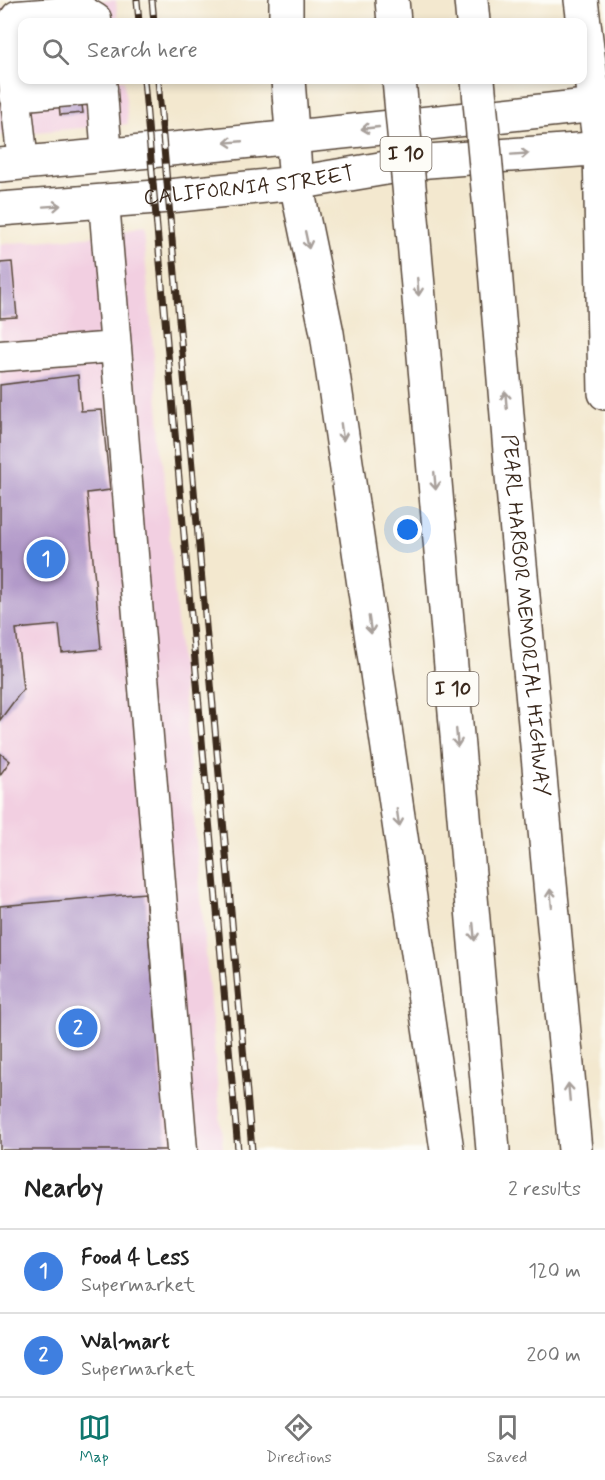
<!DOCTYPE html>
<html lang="en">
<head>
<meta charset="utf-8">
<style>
	:root { --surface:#fff; --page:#f2f2f2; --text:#222; --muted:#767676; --line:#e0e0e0; --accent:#0f766e }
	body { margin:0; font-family:Mynerve,sans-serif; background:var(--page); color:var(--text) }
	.you { position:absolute; left:408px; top:530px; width:21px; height:21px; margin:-15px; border:4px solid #fff; border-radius:50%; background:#1a73e8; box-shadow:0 0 0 9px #1a73e833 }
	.badge { display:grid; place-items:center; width:39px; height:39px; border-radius:50%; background:var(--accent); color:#fff; font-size:20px; font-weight:700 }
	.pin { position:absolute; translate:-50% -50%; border:3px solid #fff; box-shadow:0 2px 6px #0006 }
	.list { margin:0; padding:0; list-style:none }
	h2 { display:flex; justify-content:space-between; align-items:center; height:78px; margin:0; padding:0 24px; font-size:26px }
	h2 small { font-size:20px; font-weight:400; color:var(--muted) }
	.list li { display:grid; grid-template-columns:39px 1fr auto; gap:18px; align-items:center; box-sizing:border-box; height:84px; padding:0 24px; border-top:2px solid var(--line) }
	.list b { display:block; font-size:22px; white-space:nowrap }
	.list p { margin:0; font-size:20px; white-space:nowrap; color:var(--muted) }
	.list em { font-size:20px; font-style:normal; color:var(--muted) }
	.icon { flex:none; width:33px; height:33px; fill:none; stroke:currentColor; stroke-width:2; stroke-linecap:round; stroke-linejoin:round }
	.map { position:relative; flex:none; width:605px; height:1150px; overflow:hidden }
	.search { position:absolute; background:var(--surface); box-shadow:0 3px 9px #0003; left:18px; right:18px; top:18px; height:66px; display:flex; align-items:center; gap:15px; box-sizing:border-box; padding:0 21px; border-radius:12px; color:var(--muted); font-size:22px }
	.sheet { height:246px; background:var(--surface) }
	nav { display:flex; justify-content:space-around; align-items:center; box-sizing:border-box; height:84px; border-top:2px solid var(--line); background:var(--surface); font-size:16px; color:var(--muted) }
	nav a { display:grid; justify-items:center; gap:3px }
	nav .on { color:var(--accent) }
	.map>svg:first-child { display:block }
</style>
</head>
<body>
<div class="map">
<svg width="605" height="1150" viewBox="0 0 605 1150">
	<rect width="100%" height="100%" fill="#fdfcf7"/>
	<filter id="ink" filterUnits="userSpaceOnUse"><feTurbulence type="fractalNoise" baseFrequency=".0167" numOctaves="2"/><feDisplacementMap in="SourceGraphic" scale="12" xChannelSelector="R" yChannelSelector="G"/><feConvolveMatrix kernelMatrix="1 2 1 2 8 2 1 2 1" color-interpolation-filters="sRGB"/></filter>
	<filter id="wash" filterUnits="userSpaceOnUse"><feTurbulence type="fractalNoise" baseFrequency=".008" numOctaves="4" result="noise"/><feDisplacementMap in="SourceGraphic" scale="24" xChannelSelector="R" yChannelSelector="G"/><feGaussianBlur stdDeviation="1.35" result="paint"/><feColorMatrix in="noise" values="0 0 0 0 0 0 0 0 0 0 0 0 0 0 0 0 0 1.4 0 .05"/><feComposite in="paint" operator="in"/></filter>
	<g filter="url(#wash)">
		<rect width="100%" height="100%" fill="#f3e8cf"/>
		<path fill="#f2cfe1" d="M116 0 118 22H22V80H124L128 124 0 135V8Z
			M143 232 223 1150H0V244Z"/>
		<g id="blocks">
			<path fill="#b29ac9" d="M57 80H79L83 113 60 115Z
				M12 262 17 317 0 318V263Z
				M78 375 81 411 102 410 110 490 87 493 101 649 62 653 59 625 16 629 23 689 0 720V385Z
				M0 753 10 761 0 775Z
				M145 893 167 1150H0V906Z"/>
		</g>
	</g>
	<g filter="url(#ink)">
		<use href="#blocks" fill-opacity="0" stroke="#574639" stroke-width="1.5"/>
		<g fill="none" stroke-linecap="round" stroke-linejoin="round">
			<defs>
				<path id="minor" d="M101 80 107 156
					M14 96 102 88
					M23 163 8 28 17 16 83 11 96 19V22
					M104 202 182 1150
					M0 356 116 347"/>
				<g id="major">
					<path d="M0 165C202 147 404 126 605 104"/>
					<path id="s1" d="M0 209 169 196 296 183 428 161 605 148"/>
				</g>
				<g id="highway">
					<path d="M286 0V22"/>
					<path d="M392 0 394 22"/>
					<path d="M471 0 473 22"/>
					<path d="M581 0 600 148 605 393"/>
					<path d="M288 80 296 183 327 333 447 1150"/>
					<path id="s2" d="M491 221 514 500 575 1150"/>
					<path d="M413 229 493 1150"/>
				</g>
			</defs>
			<use href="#minor" stroke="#574639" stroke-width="33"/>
			<use href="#major" stroke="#574639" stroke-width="36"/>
			<use href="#highway" stroke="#574639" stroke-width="36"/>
			<use href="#minor" stroke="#fff" stroke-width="30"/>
			<use href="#major" stroke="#fff" stroke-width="33"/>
			<use href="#highway" stroke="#fff" stroke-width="33"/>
			<defs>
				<path id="rail" d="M137 0 139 22
					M152 0 154 22
					M144 80 238 1150
					M158 80 252 1150"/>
			</defs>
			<use href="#rail" stroke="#3b2a1e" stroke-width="7"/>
			<use href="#rail" stroke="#fdfcf7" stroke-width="4.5" stroke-dasharray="14" stroke-linecap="butt"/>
			<defs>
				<path id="highway-bridge" d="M399 80 413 229
					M478 80 491 221"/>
			</defs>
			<use href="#highway-bridge" stroke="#574639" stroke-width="36" stroke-linecap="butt"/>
			<use href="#highway-bridge" stroke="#fff" stroke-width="33"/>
		</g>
		<defs><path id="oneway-shaft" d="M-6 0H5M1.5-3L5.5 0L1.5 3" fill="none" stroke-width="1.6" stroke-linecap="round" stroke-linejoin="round" transform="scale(1.5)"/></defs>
		<g stroke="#a79f9a">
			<use href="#oneway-shaft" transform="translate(370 128) rotate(174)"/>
			<use href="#oneway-shaft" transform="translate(233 142) rotate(175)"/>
			<use href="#oneway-shaft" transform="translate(520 154) rotate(-4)"/>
			<use href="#oneway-shaft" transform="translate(52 206) rotate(-4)"/>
			<use href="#oneway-shaft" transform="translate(307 240) rotate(78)"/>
			<use href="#oneway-shaft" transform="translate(418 287) rotate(85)"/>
			<use href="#oneway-shaft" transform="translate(506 400) rotate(-95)"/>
			<use href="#oneway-shaft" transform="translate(342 432) rotate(82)"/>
			<use href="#oneway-shaft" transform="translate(435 481) rotate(85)"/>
			<use href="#oneway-shaft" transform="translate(370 625) rotate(82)"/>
			<use href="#oneway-shaft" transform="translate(457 738) rotate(85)"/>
			<use href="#oneway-shaft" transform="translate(398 818) rotate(82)"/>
			<use href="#oneway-shaft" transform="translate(551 898) rotate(-95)"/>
			<use href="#oneway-shaft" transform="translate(474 932) rotate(85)"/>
			<use href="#oneway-shaft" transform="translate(569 1092) rotate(-95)"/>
		</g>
	</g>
	<g text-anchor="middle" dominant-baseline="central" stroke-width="4.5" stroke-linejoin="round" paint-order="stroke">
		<g fill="#fdfcf7" stroke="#75695f" stroke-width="1.5">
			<rect x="380.5" y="137" width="51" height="34" rx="4.5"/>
			<rect x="427.5" y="672" width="51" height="34" rx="4.5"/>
		</g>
		<g font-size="20" font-weight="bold" fill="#3b2a1e">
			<text x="406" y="154">I 10</text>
			<text x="453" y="689">I 10</text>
		</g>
		<g font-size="21" fill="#3b2a1e" stroke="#fdfcf7">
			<text stroke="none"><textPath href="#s1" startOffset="250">CALIFORNIA STREET</textPath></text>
			<text stroke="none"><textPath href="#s2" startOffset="396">PEARL HARBOR MEMORIAL HIGHWAY</textPath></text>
		</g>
	</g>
</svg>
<div class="you"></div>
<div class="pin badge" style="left:46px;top:559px;background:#3f7fe0">1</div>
<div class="pin badge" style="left:78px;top:1028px;background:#3f7fe0">2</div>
<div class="search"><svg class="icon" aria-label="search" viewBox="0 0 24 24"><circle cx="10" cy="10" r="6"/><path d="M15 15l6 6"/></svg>Search here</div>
</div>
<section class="sheet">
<h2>Nearby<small>2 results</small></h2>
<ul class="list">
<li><span class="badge" style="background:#3f7fe0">1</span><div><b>Food 4 Less</b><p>Supermarket</p></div><em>120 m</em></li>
<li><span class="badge" style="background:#3f7fe0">2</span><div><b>Walmart</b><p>Supermarket</p></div><em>200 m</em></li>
</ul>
</section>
<nav>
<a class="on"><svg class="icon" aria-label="map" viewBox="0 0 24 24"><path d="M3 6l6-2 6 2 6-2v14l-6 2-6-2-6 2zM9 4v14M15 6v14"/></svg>Map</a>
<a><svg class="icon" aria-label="directions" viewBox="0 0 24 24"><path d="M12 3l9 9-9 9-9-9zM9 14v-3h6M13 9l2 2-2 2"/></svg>Directions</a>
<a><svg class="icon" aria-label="saved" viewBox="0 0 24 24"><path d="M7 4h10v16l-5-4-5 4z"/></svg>Saved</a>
</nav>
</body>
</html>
